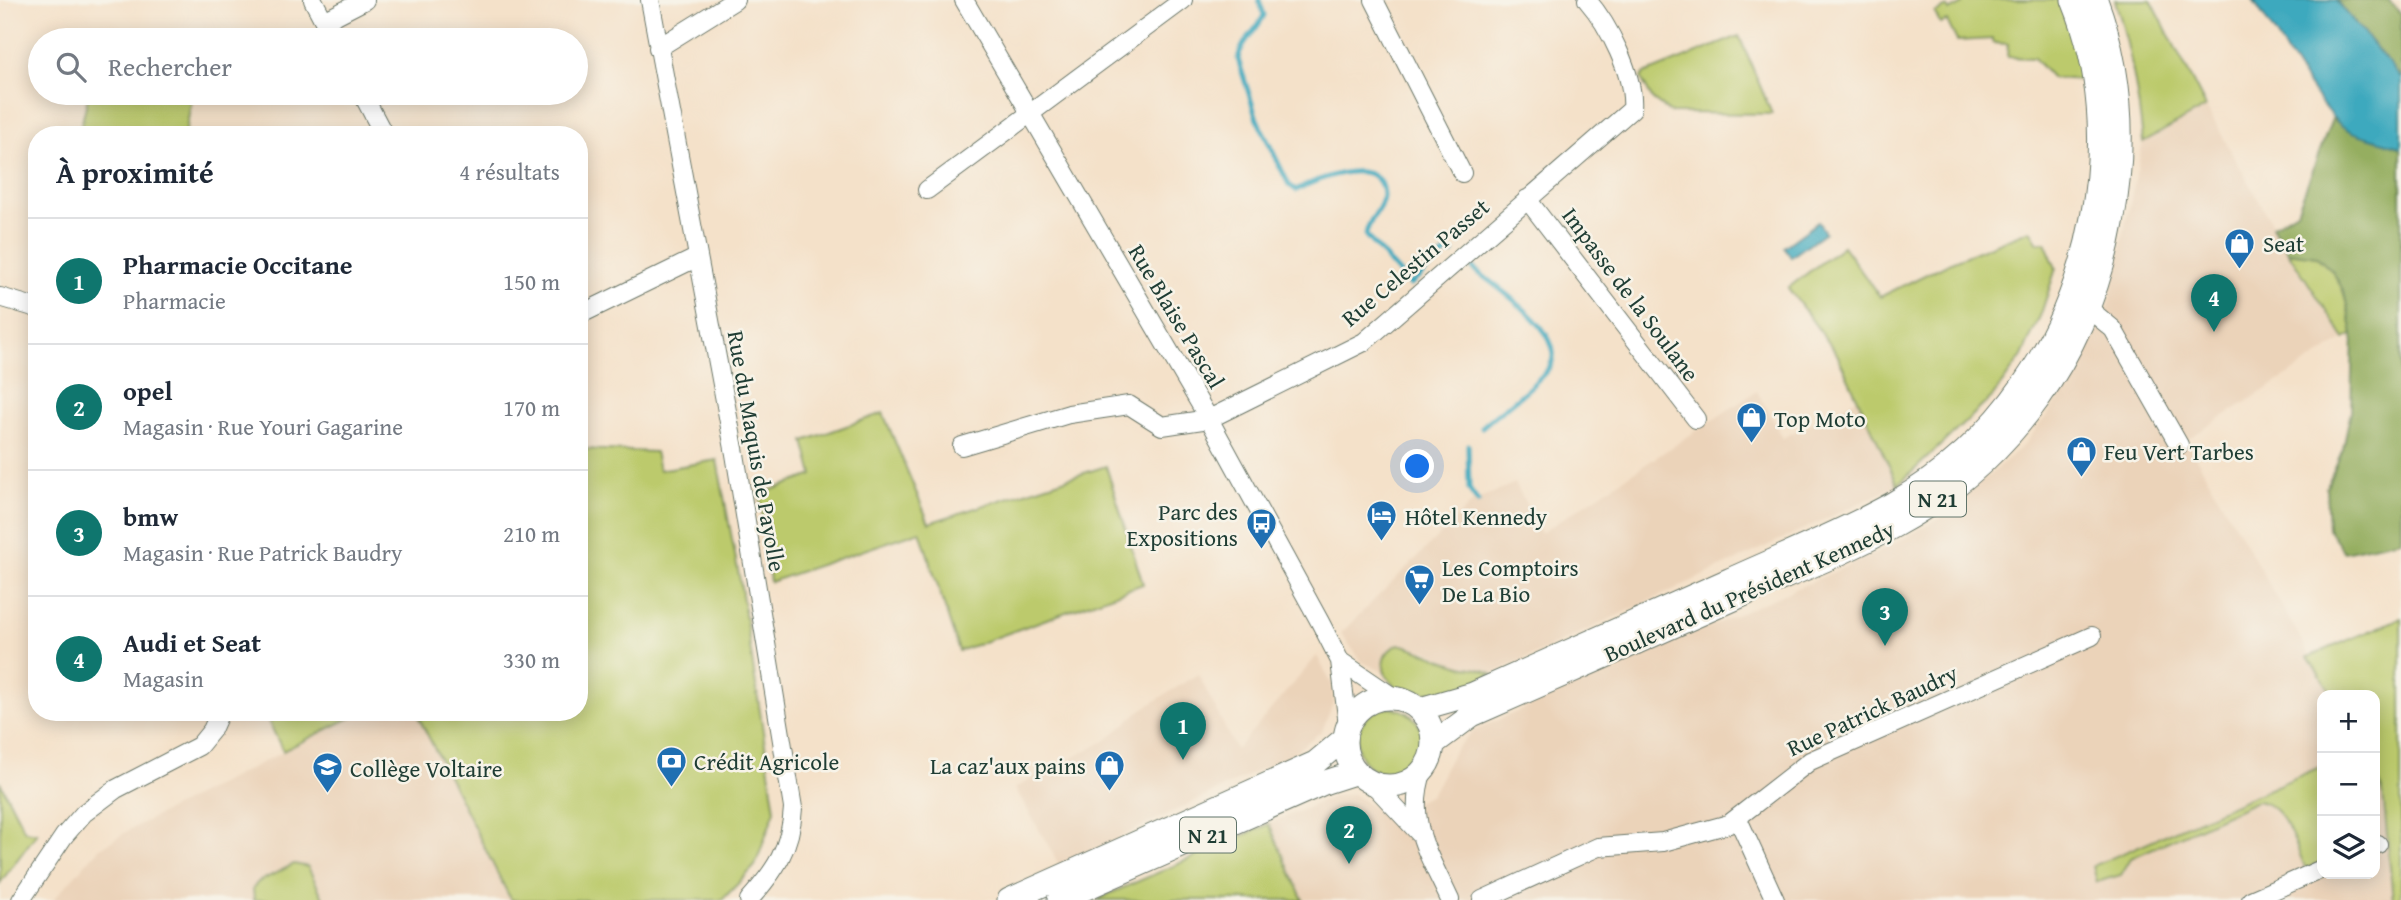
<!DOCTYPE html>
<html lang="fr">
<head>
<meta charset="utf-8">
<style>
	:root { --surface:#fff; --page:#f2f2f3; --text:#1f2937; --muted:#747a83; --line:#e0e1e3; --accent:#0f766e }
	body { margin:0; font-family:"Gentium Book Plus",serif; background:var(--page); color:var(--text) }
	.controls { position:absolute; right:21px; bottom:21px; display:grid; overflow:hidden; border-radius:14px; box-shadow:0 4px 18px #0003 }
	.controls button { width:63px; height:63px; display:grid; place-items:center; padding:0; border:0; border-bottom:2px solid var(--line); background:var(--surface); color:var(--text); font:35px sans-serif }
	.you { position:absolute; left:1418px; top:467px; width:24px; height:24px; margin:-18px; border:5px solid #fff; border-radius:50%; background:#1a73e8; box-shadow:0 0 0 10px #1a73e833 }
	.badge { display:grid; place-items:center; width:46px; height:46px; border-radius:50%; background:var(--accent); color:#fff; font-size:23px; font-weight:700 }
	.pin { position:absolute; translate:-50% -58px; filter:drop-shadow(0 2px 4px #0008) }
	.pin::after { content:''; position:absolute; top:37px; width:24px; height:21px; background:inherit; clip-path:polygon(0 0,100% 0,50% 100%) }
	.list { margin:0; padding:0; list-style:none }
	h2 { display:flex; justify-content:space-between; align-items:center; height:91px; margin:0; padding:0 28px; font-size:30px }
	h2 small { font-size:23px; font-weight:400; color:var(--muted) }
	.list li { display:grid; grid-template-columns:46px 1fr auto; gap:21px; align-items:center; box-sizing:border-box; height:126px; padding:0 28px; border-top:2px solid var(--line) }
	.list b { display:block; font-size:26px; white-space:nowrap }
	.list p { margin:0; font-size:23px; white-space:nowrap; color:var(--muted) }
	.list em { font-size:23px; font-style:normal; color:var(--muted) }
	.icon { flex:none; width:38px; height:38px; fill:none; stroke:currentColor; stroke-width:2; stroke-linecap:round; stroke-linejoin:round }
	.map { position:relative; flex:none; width:2401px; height:900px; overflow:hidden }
	.search { position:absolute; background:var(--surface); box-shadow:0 4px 18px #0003; left:28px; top:28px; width:560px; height:77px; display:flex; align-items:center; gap:18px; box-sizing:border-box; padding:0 24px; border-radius:38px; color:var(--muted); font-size:26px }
	.panel { position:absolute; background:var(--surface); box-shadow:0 4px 18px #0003; left:28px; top:126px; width:560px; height:595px; border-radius:28px }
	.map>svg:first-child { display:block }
</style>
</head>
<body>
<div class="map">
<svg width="2401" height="900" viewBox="0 0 2401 900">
	<rect width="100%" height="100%" fill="#f7f3e8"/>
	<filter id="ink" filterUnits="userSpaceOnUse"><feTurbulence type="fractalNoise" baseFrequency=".0143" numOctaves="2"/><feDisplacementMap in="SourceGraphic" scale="14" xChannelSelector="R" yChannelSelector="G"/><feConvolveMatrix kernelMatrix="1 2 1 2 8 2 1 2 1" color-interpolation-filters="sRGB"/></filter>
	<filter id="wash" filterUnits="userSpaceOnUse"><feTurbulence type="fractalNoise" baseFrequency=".00686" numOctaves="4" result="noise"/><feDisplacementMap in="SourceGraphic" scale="28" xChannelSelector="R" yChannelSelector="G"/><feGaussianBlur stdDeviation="1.57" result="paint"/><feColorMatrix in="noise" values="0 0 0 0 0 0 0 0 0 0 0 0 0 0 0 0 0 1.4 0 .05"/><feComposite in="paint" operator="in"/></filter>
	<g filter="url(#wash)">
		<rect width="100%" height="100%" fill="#f4e1c9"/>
		<path fill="#ebd3b9" d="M2206 107 2288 252 2345 339 2186 440 2333 695H2322V766L2093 866 2097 881H2108L2124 873 2131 858 2257 801 2268 803 2279 812 2306 869 2322 874H2375V771L2383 793 2393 900H1303L1269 824 1333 797 1353 794 1385 816 1431 795 1455 750 1473 731 1879 552 1940 518 2024 445 2071 384 2109 303 2143 142Z
			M1757 391 1783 438 1857 399 1898 485 1492 674 1488 670 1460 666 1426 650 1383 657 1384 672 1362 662 1341 633 1473 502 1515 483 1541 533Z
			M1317 656 1332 685 1334 701 1322 731 1289 756 1060 866 1015 788 1105 741 1141 710 1198 674 1236 750Z
			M362 712H416L511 900H53L99 849 131 829Z"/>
		<path fill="#bcca6c" stroke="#6e8450" stroke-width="2" d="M1961 0H2058L2071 32 2083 80 2052 78 2034 58 2007 57 2008 44 1993 43V39L1957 41 1947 21 1940 24 1935 13 1947 7 1949 11 1963 4Z
			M2115 0H2151L2206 107 2143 142C2138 92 2130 47 2115 0Z
			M1739 36 1772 114 1671 113 1653 100 1641 78 1644 74Z
			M89 93H193L185 135H79Z
			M2030 230 2038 243 2045 242 2056 268 2041 314 2022 356 1993 396 1898 485 1837 354 1788 288 1843 246 1880 297 1951 262Z
			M2288 252C2296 253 2308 253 2316 256 2343 268 2348 309 2353 334L2345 339Z
			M883 413 929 523 1106 466 1143 584 959 651 920 531 770 582 760 494 813 475 804 441Z
			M579 449 655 452 659 470 717 460 740 581 775 810 755 866 722 900H511L416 712H579Z
			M2401 618V900H2393L2383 793 2375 771V695H2333L2308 657Z
			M1399 644C1420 649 1438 659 1458 665 1469 669 1483 667 1492 674 1453 694 1437 697 1395 687 1380 671 1378 654 1399 644Z
			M1357 741a33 33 0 1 1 66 0a33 33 0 1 1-66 0Z
			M264 712H362L283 751Z
			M2322 766V862L2306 869C2295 846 2286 805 2257 801L2131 858 2121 875 2097 882 2093 866Z
			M0 782 25 831 37 833 0 883Z
			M1269 824 1303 900H1098L1102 897Z
			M294 864 308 867 324 900H254L253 888 258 882Z"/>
		<path fill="#95ae60" stroke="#5a764a" stroke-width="2" d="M2336 0H2388L2401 14V78Z
			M2332 119C2354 135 2378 136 2401 148V540L2344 552 2328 529 2326 488 2343 449 2351 411 2353 334 2344 292 2333 272 2316 256 2288 252 2272 226 2297 211Z"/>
		<path fill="#3ea9be" stroke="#2e7379" stroke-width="2" d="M2253 0H2336L2401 78V148C2383 139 2363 139 2345 128 2322 115 2272 27 2253 0Z
			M1818 222 1825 232 1791 257 1784 247Z"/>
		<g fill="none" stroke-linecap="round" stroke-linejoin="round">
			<path stroke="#3ea9be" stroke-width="5" d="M1259 0 1264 15C1257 31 1241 41 1238 59L1257 119 1289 185 1296 190C1315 180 1384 151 1383 197 1382 210 1366 222 1366 236L1410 285 1446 253H1453
				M1473 268C1495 287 1574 336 1548 369 1532 389 1502 409 1482 427
				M1468 445 1469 489 1478 502"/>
		</g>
	</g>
	<g filter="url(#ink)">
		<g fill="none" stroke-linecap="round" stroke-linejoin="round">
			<defs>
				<path id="minor" d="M313 0 334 40
					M650 0 735 454 793 808C791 848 775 871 749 900
					M964 0 1209 419 1320 622 1340 661 1348 725
					M1374 0 1462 173
					M326 25 332 17 365 0
					M658 48 735 0
					M362 93 384 135
					M927 190 1183 0
					M1527 199 1696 419
					M0 297 37 308
					M2089 309 2113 329 2179 445
					M579 315 698 257
					M962 446 1069 414 1129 405 1162 426 1209 419 1364 342 1632 109C1635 76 1608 24 1587 0
					M1340 661 1393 697
					M1423 770C1405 822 1429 854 1450 900
					M1374 785 1419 833
					M1738 819 1775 900
					M2375 845 2378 844
					M21 900 64 836 84 813 116 789 199 746 212 730 220 712
					M1482 900 1598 847 1663 842 1729 824 1810 761 2092 636
					M2251 900 2322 869"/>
				<path id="major" d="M1345 742a44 44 0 1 1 88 0a44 44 0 1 1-88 0Z
					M1420 709 1473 694C1558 656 1643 618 1729 580 1784 555 1840 533 1892 504 2000 443 2070 338 2092 218 2106 146 2101 68 2073 0
					M1433 744 1472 715C1559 677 1647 638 1734 599 1788 575 1845 554 1896 525 2011 462 2089 352 2112 223 2126 148 2123 73 2096 0
					M1009 900 1315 763 1345 738
					M1059 900 1326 782 1357 772"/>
			</defs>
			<use href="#minor" stroke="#6a7668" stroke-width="20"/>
			<use href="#major" stroke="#6a7668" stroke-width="25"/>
			<use href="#minor" stroke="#fff" stroke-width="18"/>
			<use href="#major" stroke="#fff" stroke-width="23"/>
		</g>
	</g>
	<defs>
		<symbol id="shop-pin" viewBox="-11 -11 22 30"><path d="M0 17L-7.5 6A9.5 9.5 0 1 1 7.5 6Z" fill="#1f6fb2" stroke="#f7f3e8"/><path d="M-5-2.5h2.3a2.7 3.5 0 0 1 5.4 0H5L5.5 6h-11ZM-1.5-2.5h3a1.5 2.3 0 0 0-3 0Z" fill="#fff"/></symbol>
		<symbol id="hotel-pin" viewBox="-11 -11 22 30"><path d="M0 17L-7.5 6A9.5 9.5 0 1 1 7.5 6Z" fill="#1f6fb2" stroke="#f7f3e8"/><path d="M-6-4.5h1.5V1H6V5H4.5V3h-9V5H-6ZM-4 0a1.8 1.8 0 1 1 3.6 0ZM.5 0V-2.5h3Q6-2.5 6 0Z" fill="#fff"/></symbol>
		<symbol id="bus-pin" viewBox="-11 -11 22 30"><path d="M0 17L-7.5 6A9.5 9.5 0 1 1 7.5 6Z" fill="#1f6fb2" stroke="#f7f3e8"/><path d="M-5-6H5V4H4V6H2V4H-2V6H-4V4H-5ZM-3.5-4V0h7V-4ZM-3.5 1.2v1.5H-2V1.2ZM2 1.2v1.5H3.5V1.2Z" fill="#fff"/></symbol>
		<symbol id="supermarket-pin" viewBox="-11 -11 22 30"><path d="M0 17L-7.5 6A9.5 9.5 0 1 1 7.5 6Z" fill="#1f6fb2" stroke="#f7f3e8"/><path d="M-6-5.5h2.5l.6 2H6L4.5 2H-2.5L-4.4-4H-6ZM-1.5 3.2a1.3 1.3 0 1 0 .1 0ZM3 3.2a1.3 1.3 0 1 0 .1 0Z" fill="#fff"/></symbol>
		<symbol id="bank-pin" viewBox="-11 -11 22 30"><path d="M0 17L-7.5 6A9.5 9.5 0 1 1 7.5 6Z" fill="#1f6fb2" stroke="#f7f3e8"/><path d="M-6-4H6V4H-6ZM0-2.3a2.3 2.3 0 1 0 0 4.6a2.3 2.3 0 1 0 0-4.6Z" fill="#fff"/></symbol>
		<symbol id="school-pin" viewBox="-11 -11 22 30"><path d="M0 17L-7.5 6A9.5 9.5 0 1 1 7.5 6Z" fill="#1f6fb2" stroke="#f7f3e8"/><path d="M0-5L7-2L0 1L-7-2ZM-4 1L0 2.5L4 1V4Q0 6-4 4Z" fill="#fff"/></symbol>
	</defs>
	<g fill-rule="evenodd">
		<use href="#shop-pin" x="2222" y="226" width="35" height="47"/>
		<use href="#shop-pin" x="1734" y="400" width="35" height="47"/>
		<use href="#shop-pin" x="2064" y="434" width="35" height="47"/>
		<use href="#hotel-pin" x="1364" y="498" width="35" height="47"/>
		<use href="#bus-pin" x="1244" y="506" width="35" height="47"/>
		<use href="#supermarket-pin" x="1402" y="562" width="35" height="47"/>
		<use href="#bank-pin" x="654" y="744" width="35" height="47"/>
		<use href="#shop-pin" x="1092" y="748" width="35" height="47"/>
		<use href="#school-pin" x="310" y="750" width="35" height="47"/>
	</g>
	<g text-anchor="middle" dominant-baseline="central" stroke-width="5" stroke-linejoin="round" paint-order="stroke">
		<g fill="#f7f3e8" stroke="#60746a" stroke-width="2">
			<rect x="1910" y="481.5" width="56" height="35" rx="5"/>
			<rect x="1180" y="817.5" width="56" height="35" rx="5"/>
		</g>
		<g font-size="21" font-weight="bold" fill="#1f3d34">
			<text x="1938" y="499">N 21</text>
			<text x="1208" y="835">N 21</text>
		</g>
		<g font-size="23" fill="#1f3d34" stroke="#f7f3e8" text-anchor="start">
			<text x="2263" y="243">Seat</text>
			<text x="1774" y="418">Top Moto</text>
			<text x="2104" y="451">Feu Vert Tarbes</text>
			<text x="1238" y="511" text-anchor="end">Parc des<tspan x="1238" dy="26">Expositions</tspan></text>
			<text x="1405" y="516">Hôtel Kennedy</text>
			<text x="1442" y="567">Les Comptoirs<tspan x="1442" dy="26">De La Bio</tspan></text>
			<text x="694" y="761">Crédit Agricole</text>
			<text x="1086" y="765" text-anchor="end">La caz'aux pains</text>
			<text x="350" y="768">Collège Voltaire</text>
		</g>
		<g font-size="23" fill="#1f3d34" stroke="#f7f3e8">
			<text transform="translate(1415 262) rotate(-40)">Rue Celestin Passet</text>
			<text transform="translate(1631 294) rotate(53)">Impasse de la Soulane</text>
			<text transform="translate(1177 316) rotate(59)">Rue Blaise Pascal</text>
			<text transform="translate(757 451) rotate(80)">Rue du Maquis de Payolle</text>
			<text transform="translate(1749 591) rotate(-24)">Boulevard du Président Kennedy</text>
			<text transform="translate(1872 710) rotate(-25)">Rue Patrick Baudry</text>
		</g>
	</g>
</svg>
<div class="controls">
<button>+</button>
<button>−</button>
<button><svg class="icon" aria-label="layers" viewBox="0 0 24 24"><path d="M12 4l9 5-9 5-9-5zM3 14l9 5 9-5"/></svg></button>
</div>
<div class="you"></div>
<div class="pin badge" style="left:1183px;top:760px">1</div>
<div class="pin badge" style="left:1349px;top:864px">2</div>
<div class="pin badge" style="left:1885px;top:646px">3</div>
<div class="pin badge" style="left:2214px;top:332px">4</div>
<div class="search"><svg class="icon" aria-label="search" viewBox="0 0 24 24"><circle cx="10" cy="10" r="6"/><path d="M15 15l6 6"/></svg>Rechercher</div>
<section class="panel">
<h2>À proximité<small>4 résultats</small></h2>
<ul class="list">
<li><span class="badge">1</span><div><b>Pharmacie Occitane</b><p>Pharmacie</p></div><em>150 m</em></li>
<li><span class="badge">2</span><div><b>opel</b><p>Magasin · Rue Youri Gagarine</p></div><em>170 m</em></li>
<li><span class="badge">3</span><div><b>bmw</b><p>Magasin · Rue Patrick Baudry</p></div><em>210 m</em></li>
<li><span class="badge">4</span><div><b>Audi et Seat</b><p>Magasin</p></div><em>330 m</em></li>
</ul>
</section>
</div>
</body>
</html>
